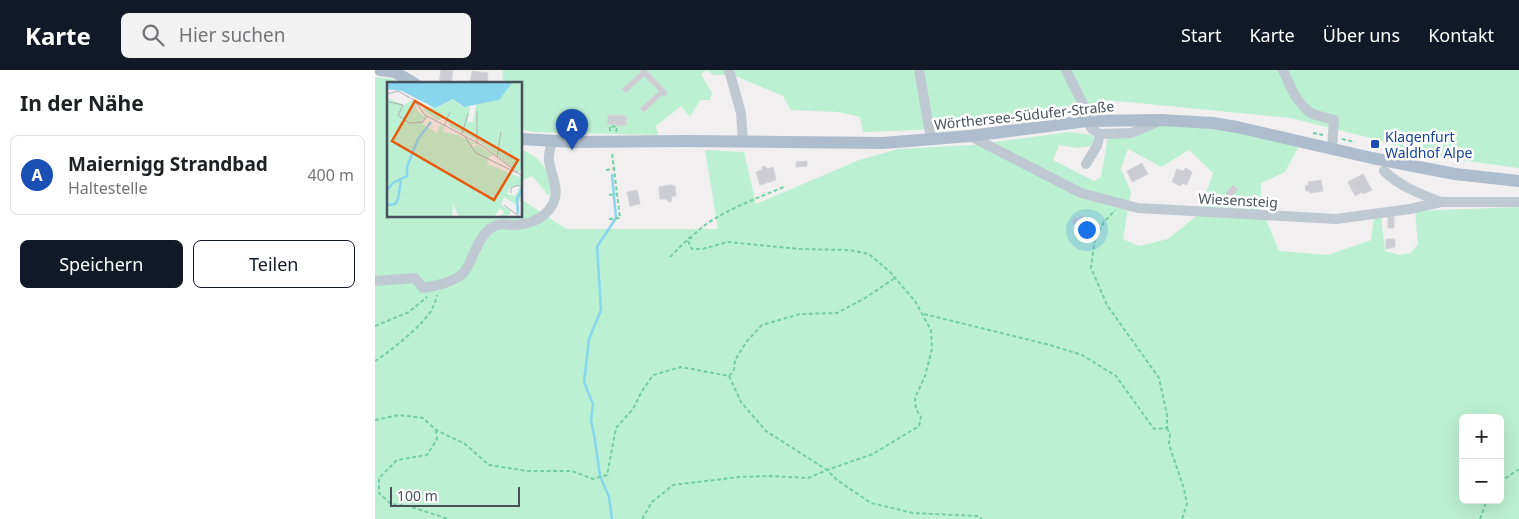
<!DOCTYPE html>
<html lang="de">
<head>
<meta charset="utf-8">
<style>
	:root { --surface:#fff; --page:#f2f2f2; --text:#202124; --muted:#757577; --line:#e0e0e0; --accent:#111827 }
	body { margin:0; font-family:"Noto Sans",sans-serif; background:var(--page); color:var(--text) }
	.controls { position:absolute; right:15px; bottom:15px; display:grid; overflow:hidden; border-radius:8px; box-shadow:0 5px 20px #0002 }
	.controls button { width:45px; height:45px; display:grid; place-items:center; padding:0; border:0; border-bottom:1px solid var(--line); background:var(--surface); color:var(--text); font:25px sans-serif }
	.scale { position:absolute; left:15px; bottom:12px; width:130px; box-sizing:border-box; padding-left:5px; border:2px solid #46515c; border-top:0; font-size:14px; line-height:18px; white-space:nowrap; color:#46515c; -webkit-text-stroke:4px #fff; paint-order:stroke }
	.you { position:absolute; left:711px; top:159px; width:18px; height:18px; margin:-12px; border:4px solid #fff; border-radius:50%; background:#1a73e8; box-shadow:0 0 0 8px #1a73e833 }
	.badge { display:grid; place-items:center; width:32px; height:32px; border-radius:50%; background:var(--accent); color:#fff; font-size:16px; font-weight:700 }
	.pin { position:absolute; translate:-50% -41px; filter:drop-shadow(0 1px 2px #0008) }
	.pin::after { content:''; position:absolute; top:26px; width:18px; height:15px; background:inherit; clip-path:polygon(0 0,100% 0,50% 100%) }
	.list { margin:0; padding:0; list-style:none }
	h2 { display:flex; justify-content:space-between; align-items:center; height:65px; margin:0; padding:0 20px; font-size:21px }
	h2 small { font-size:16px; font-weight:400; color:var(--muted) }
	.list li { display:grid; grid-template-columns:32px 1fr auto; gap:15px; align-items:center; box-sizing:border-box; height:80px; margin:0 10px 10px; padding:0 10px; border:1px solid var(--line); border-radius:8px }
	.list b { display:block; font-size:19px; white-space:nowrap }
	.list p { margin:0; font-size:16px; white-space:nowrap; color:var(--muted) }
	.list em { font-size:16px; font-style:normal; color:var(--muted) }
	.actions { display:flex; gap:10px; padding:15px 20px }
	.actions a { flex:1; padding:11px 0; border:1px solid var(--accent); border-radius:8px; text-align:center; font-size:18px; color:var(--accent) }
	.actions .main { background:var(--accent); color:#fff }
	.icon { flex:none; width:28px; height:28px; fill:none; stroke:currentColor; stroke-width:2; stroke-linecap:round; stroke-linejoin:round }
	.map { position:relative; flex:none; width:1144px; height:449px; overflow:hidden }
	header { display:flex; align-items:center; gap:30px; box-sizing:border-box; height:70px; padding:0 25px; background:var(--accent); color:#fff }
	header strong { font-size:24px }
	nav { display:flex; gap:28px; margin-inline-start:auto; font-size:18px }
	.search { width:350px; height:45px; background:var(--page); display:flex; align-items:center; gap:12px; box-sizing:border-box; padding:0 18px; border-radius:8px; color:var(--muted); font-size:19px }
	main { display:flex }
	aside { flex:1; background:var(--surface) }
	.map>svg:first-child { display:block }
</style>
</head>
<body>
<header>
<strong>Karte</strong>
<div class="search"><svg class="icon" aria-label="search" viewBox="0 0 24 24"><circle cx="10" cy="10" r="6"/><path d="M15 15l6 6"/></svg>Hier suchen</div>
<nav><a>Start</a><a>Karte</a><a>Über uns</a><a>Kontakt</a></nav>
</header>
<main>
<aside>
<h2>In der Nähe<small></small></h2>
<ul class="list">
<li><span class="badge" style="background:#1a4fb4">A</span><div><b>Maiernigg Strandbad</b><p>Haltestelle</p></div><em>400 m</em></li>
</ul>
<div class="actions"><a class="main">Speichern</a><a>Teilen</a></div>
</aside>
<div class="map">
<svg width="1144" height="449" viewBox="0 0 1144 449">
	<rect width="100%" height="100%" fill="#f1efef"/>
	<path fill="#bcf0d2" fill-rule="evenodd" d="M128 0H1144V98L1055 86 992 67 915 48 732 30 689 41 544 60 488 62 485 47 464 42 416 40 408 26 358 5H338L332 0 326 4 337 23 335 30H325L315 47 306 36 281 56 283 65 158 62 146 59V14H127Z
		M0 7 18 9 28 14H14V146H146V129L191 159H343L330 80 369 82 381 134 484 90 523 79 599 75 694 62 717 65 719 69 716 76 702 78 684 75 678 90 719 111 726 107 733 66 784 54 853 58 924 76 910 102 886 113V137L904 181 953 185 996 170 999 147 1006 145 1010 181 1025 185 1036 183 1043 174 1040 141 1144 137V449H0ZM753 79 786 97 814 80 838 103 824 144 793 169 764 176 748 169 756 122 746 99ZM1088 348H1125V430H1088Z
		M146 79C151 81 156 84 160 87 171 96 179 112 174 126L157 106 146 111Z"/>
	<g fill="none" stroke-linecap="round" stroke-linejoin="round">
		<path stroke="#89d5ed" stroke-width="2.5" d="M237 449 234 427 225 406 220 370 216 350 218 334 209 312 214 269 226 240 222 177 241 148 237 105"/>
	</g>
	<path fill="#cbcdd3" stroke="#d3d5da" d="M66 0H78L76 14H64Z
		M264 0H271L293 23 289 27 287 25 269 42 265 39 284 21 269 6 251 23 247 19 266 2Z
		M97 1 113 3 112 14H95Z
		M233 45 251 46V56L232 54Z
		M432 91V96L421 97V92Z
		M767 93 773 104 757 112 752 101Z
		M390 96 393 99 398 97 401 110 385 115 381 102 387 100V97Z
		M811 98 817 102 812 115 807 113 806 116 797 112 802 99 808 101Z
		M988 104 997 120 988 124 987 122 980 126 973 112Z
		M946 110 948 121 935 123 934 121H931L930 116 934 115 933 112Z
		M295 115 300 116 301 126H297L296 132H294L291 129H285L284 117Z
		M858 115 863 119 855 128 850 123Z
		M262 120 265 134 255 136 252 122Z
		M705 145 713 149 708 162 700 159 701 155 697 153 699 147 704 149Z
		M1013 147H1019V158H1013Z
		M1011 169H1020V177L1011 179Z"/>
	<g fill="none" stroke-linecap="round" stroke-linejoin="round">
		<path stroke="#74cea5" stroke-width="2" stroke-dasharray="4 2.5" stroke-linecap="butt" d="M235 61V56L242 57 241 62
			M938 63 948 65
			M967 69 980 72
			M231 100 239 99
			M234 125 242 124
			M234 149 245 148 237 83
			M295 187 315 167
			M549 244 675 275 707 285 741 306 779 359 792 358V345L784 308 732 235 716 198 720 168 729 152 740 140
			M0 256 34 242 52 227
			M0 291C15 282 52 252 58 237 60 233 61 229 62 225
			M354 306 366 332 391 361 452 400 462 410 496 433 538 443 602 446 607 449
			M0 350 24 345 48 348 61 360 90 374 114 395 152 401H197L218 409 232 405 241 358 258 339 267 321 278 305 306 297 354 306 359 300 360 290 372 271 387 255 425 244 462 243 490 228 520 208
			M792 358 795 364 794 374 809 419 812 434 807 449
			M61 360 62 369 52 385 22 390 4 408V423L16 434 33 436 74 449
			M1125 412 1144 399
			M267 449 277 432 298 415 364 407 394 406 433 408 452 400 498 384 544 356 546 347 541 339 540 328 550 306 557 279 556 260 540 231 515 202 494 184 475 180 424 179 353 172 327 179H317L313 171C333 145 381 129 411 116
			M1105 449 1112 430"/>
		<path stroke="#bfc9d1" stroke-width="10" d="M354 0 366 43 368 72
			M544 0 556 69
			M691 0 710 38 712 51 717 59 725 64 756 63 785 51
			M908 0C914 14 922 34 936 43 942 46 952 48 959 50L957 78
			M595 66 706 123 763 138 961 149 1035 139 1066 132H1144
			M711 94 722 76 725 64
			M1009 101C1026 117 1045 124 1066 132
			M0 211 40 208 48 218C60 216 82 212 90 201 100 186 103 162 122 155 128 153 132 155 137 155 155 155 175 147 180 128 183 116 175 102 174 90 173 85 176 77 177 71"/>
		<path stroke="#aebdce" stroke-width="12" d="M5 0 20 2 40 14
			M146 69 199 72 311 71 508 73 595 66 712 51 786 50 838 53 862 57 997 88 1080 104 1144 111"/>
	</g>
	<rect fill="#1a4fb4" stroke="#fff" stroke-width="2" x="995" y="69" width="10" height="10" rx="2.5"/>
	<g text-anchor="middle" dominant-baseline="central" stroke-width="5" stroke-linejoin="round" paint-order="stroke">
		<g font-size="14" fill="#46515c" stroke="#fff">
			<text transform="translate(649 45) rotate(-6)">Wörthersee-Südufer-Straße</text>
			<text transform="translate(863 130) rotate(3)">Wiesensteig</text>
		</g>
		<g font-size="14" fill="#164399" stroke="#fff" text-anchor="start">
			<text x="1010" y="66">Klagenfurt<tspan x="1010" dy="16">Waldhof Alpe</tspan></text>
		</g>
	</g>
	<g transform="translate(12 12)">
		<rect width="135" height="135" fill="#f1efef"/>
		<path d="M107 0H135V84L132 91 92 59 63 44 58 36 50 38 36 28 39 24 48 26 67 17 75 25 83 24 81 39 86 41 89 23 94 21ZM0 16 17 23 26 18 31 30 38 35 37 39 34 37 37 43 50 51 53 43 57 45 56 50 71 53 89 62H84L87 66 90 62 107 73 102 75 100 82 135 96 134 104 123 105 120 112 128 114 133 105 135 119H130V123L117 115 114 123 124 129 120 135 113 134 117 131 113 126 107 135H72L66 122 65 135H0Z" fill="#bcf0d2"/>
		<path d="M0 0H126L112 18 77 25 66 17 48 26 15 9 0 7Z" fill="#89d5ed"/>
		<path fill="none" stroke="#89d5ed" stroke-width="2.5" d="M20 85 31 57 44 40M0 108 6 101 20 94V85M1 123 8 122 11 117 14 99M131 132 130 117 135 107"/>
		<path fill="none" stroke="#adb0b4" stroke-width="1" d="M0 12 11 9 27 18 38 33 96 64 135 94M2 20 16 23 11 33 22 41 36 40 40 34M57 44 63 30M75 52 81 31M78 55 89 71 130 91M90 62V29M110 75 114 50M124 111V106L131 103 135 106M117 123 133 135"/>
		<path fill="#e8590c" fill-opacity="0.15" stroke="#e8590c" stroke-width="2.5" d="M28 19 131 78 107 118 5 59Z"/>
		<rect width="135" height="135" fill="none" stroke="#46515c" stroke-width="2.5"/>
	</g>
</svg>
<div class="controls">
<button>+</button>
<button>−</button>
</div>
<div class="scale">100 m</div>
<div class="you"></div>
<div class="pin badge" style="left:197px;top:80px;background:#1a4fb4">A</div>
</div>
</main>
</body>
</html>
